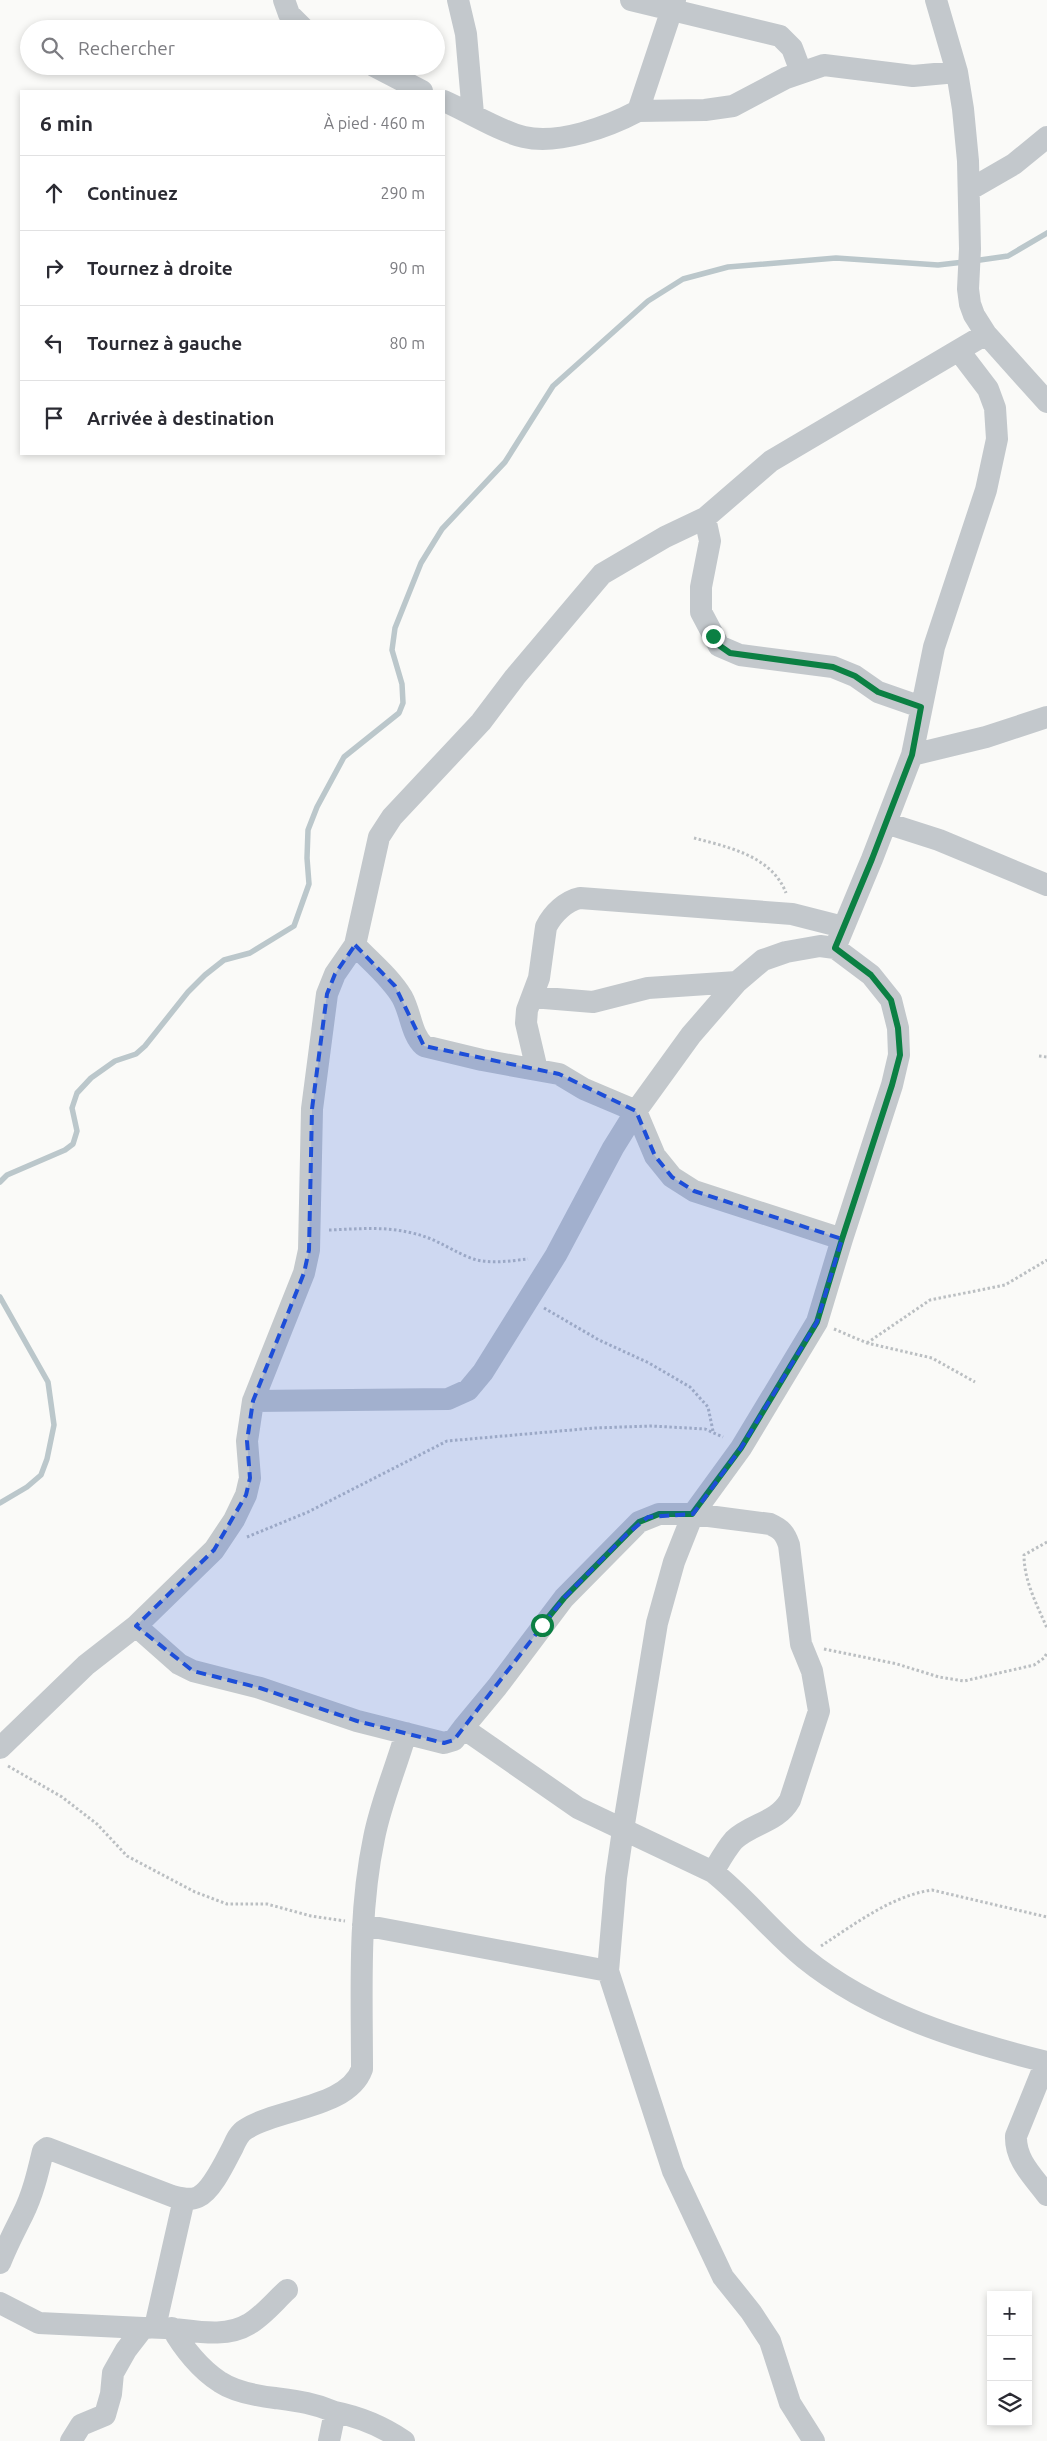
<!DOCTYPE html>
<html lang="fr">
<head>
<meta charset="utf-8">
<style>
	:root { --surface:#fff; --page:#f7f7f7; --text:#2b2b33; --muted:#7c7c81; --line:#e1e1e2 }
	body { margin:0; font-family:Ubuntu,sans-serif; background:var(--page); color:var(--text) }
	.controls { position:absolute; right:15px; bottom:15px; display:grid; overflow:hidden; border-radius:0px; box-shadow:0 2px 8px #0003 }
	.controls button { width:45px; height:45px; display:grid; place-items:center; padding:0; border:0; border-bottom:1px solid var(--line); background:var(--surface); color:var(--text); font:25px sans-serif }
	.stop { position:absolute; width:15px; height:15px; margin:-11px; border:4px solid #0b8043; border-radius:50%; background:#fff }
	.stop.end { background:#0b8043; border-color:#fff; box-shadow:0 1px 5px #0008 }
	.list { margin:0; padding:0; list-style:none }
	h2 { display:flex; justify-content:space-between; align-items:center; height:65px; margin:0; padding:0 20px; font-size:21px }
	h2 small { font-size:16px; font-weight:400; color:var(--muted) }
	.list li { display:grid; grid-template-columns:32px 1fr auto; gap:15px; align-items:center; box-sizing:border-box; height:75px; padding:0 20px; border-top:1px solid var(--line) }
	.list b { display:block; font-size:19px; white-space:nowrap }
	.list em { font-size:16px; font-style:normal; color:var(--muted) }
	.icon { flex:none; width:28px; height:28px; fill:none; stroke:currentColor; stroke-width:2; stroke-linecap:round; stroke-linejoin:round }
	.map { position:relative; flex:none; width:1047px; height:2441px; overflow:hidden }
	.search { position:absolute; background:var(--surface); box-shadow:0 2px 8px #0003; left:20px; top:20px; width:425px; height:55px; display:flex; align-items:center; gap:12px; box-sizing:border-box; padding:0 18px; border-radius:28px; color:var(--muted); font-size:19px }
	.panel { position:absolute; background:var(--surface); box-shadow:0 2px 8px #0003; left:20px; top:90px; width:425px; height:365px; border-radius:0px }
	.map>svg:first-child { display:block }
</style>
</head>
<body>
<div class="map">
<svg width="1047" height="2441" viewBox="0 0 1047 2441">
	<rect width="100%" height="100%" fill="#fafaf8"/>
	<g fill="none" stroke-linecap="round" stroke-linejoin="round">
		<path stroke="#bbc7cb" stroke-width="5.5" d="M973 261 1008 256 1047 233
			M0 1182 7 1175 65 1150 73 1144 77 1131 72 1108 77 1093 91 1078 115 1061 136 1054 145 1046 188 992 205 975 224 960 250 953 294 926 309 884 307 858 308 830 317 807 344 757 399 713 403 703 402 684 392 650 395 628 421 563 442 529 505 462 553 386 648 301 683 279 728 267 836 258 938 265 964 262
			M0 1297 48 1382 54 1425 47 1459 41 1475 27 1487 0 1503"/>
		<path stroke="#bbbfc2" stroke-width="3" stroke-dasharray="2.5 2.5" stroke-linecap="butt" d="M694 838C728 847 772 856 786 893
			M1039 1056 1047 1057
			M329 1230C357 1229 384 1226 412 1233 435 1238 447 1248 468 1257 486 1265 509 1261 528 1259
			M544 1308 599 1340 649 1363 690 1387 708 1407 713 1431
			M834 1329 867 1343 932 1358 975 1382
			M867 1343 930 1300 1005 1285 1047 1260
			M247 1537 308 1512 447 1441 594 1428 652 1426 705 1429 723 1437
			M1047 1542 1024 1555C1024 1581 1037 1605 1047 1628
			M824 1649 897 1664 939 1677 964 1681 1034 1665 1044 1658 1047 1653
			M8 1766 62 1797 97 1824 127 1856 195 1892 227 1904H267L311 1916 345 1921
			M821 1946C855 1924 891 1896 932 1890L1047 1917"/>
		<path stroke="#c3c8cc" stroke-width="22" d="M284 0 289 14 304 29
			M458 0 466 34 473 114
			M631 0 780 36 792 48 801 72
			M936 0 957 72 963 109 968 161 970 249 968 289 970 304 974 315 986 334 1047 402
			M374 66 422 91
			M444 101C467 111 501 132 524 137 558 145 608 127 638 111L675 0
			M638 111 705 110 733 106 786 78 824 65 913 76 957 72
			M969 190 1014 164 1047 137
			M705 518 710 541 701 587V612L719 646 740 655 833 667 855 676 878 692 921 707
			M912 755 986 737 1047 717
			M886 823 939 840 1047 885
			M355 945C371 962 390 977 402 997 411 1013 411 1034 424 1046L482 1060 559 1074 584 1089 636 1111 655 1156 672 1177 694 1191 842 1239
			M835 948 872 859 912 755 934 647 986 490 997 439 995 408 988 389 959 351
			M532 997 593 1002 648 988 737 982
			M537 1070 526 1023 527 1010 539 978 546 927C553 913 566 901 580 898L792 914 843 927
			M253 1401 448 1399 468 1390 483 1372 556 1255 613 1148 636 1111 691 1035 737 982 763 960 786 952 820 946 835 948 871 975 891 1000 898 1028 899 1055 892 1085 842 1239 817 1322 741 1448 693 1514 674 1562 657 1623 623 1830 616 1878 608 1971 673 2171 723 2277 751 2312 770 2341 790 2403 814 2441
			M136 1626 179 1664 193 1671 260 1688 357 1721 444 1743 454 1740 463 1728 578 1808 713 1872C746 1898 772 1932 804 1958 873 2014 962 2041 1047 2062
			M463 1728 497 1687 564 1598 639 1522 659 1514H693L770 1524C781 1529 785 1533 789 1545L801 1644 812 1671 819 1711 790 1800C777 1823 752 1823 734 1840 726 1849 719 1862 713 1872
			M0 1748 86 1665 136 1626 214 1550 234 1520 246 1495 250 1478 247 1441 253 1401 304 1273 309 1250 312 1109 327 994 335 974 355 945 379 837 392 817 481 722 515 677 602 574 665 537 705 518 771 461 986 334
			M363 1925 608 1971
			M1046 2062 1016 2136C1015 2160 1033 2176 1047 2195
			M0 2263C7 2245 15 2230 23 2214 33 2194 38 2172 43 2151L47 2148 172 2196C180 2198 190 2201 198 2197 212 2191 226 2160 233 2147 236 2140 239 2133 246 2129 279 2108 348 2108 362 2069 362 1992 358 1914 374 1838 381 1802 396 1768 406 1733
			M0 2303 39 2323 143 2328
			M155 2327 184 2199
			M172 2328C183 2348 201 2370 220 2382 235 2392 258 2396 275 2398 297 2401 314 2403 335 2412
			M71 2441 81 2425 105 2415 111 2394 113 2373 126 2350 143 2328C176 2324 218 2343 249 2324 263 2316 275 2301 287 2290
			M329 2441 335 2412C360 2417 382 2426 404 2441"/>
	</g>
	<g fill="none" stroke-linecap="round" stroke-linejoin="round">
		<path stroke="#0b8043" stroke-width="6" d="M542 1625 564 1598 639 1522 659 1514H692L741 1448 817 1322 842 1239 892 1085 900 1055 898 1028 891 1000 871 975 835 948 872 859 912 755 921 707 878 692 855 676 833 667 730 653 720 646 713 636"/>
	</g>
	<path fill="#1d4ed8" fill-opacity="0.2" stroke="#1d4ed8" stroke-width="4" stroke-dasharray="10 6" stroke-linejoin="round" d="M355 945 395 986 424 1046 559 1074 636 1111 655 1156 672 1177 694 1191 842 1239 817 1322 741 1448 693 1514 648 1517 626 1535 564 1598 454 1740 444 1743 357 1721 260 1688 193 1671 136 1626 214 1550 246 1495 250 1478 247 1441 253 1401 304 1273 309 1250 312 1109 327 994 335 974Z"/>
</svg>
<div class="controls">
<button>+</button>
<button>−</button>
<button><svg class="icon" aria-label="layers" viewBox="0 0 24 24"><path d="M12 4l9 5-9 5-9-5zM3 14l9 5 9-5"/></svg></button>
</div>
<div class="stop" style="left:542px;top:1625px"></div>
<div class="stop end" style="left:713px;top:636px"></div>
<div class="search"><svg class="icon" aria-label="search" viewBox="0 0 24 24"><circle cx="10" cy="10" r="6"/><path d="M15 15l6 6"/></svg>Rechercher</div>
<section class="panel">
<h2>6 min<small>À pied · 460 m</small></h2>
<ul class="list">
<li><svg class="icon" aria-label="ahead" viewBox="0 0 24 24"><path d="M12 20V5M6 11l6-6 6 6"/></svg><div><b>Continuez</b></div><em>290 m</em></li>
<li><svg class="icon" aria-label="right" viewBox="0 0 24 24"><path d="M7 20v-9h11M14 6l5 5-5 5"/></svg><div><b>Tournez à droite</b></div><em>90 m</em></li>
<li><svg class="icon" aria-label="left" viewBox="0 0 24 24"><path d="M17 20v-9H6M10 6l-5 5 5 5"/></svg><div><b>Tournez à gauche</b></div><em>80 m</em></li>
<li><svg class="icon" aria-label="arrive" viewBox="0 0 24 24"><path d="M6 21V4h12l-3 4 3 4H6"/></svg><div><b>Arrivée à destination</b></div></li>
</ul>
</section>
</div>
</body>
</html>
